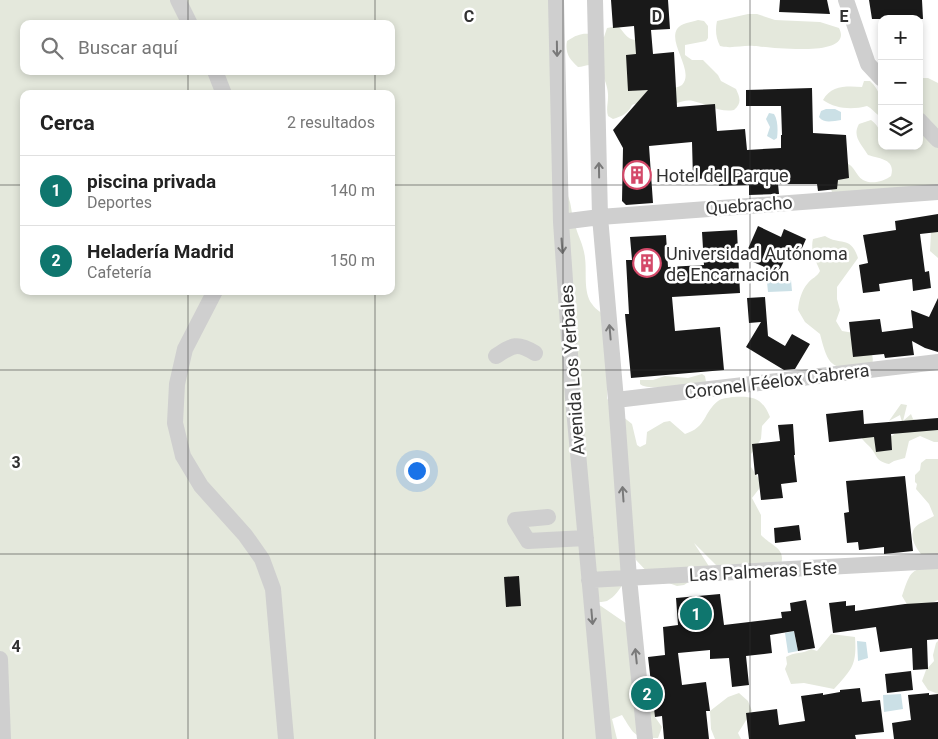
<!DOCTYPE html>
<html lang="es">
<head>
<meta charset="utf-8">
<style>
	:root { --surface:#fff; --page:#f2f2f2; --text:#222; --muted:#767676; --line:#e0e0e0; --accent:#0f766e }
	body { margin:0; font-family:Roboto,sans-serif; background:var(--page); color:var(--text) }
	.controls { position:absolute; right:15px; top:15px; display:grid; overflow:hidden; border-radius:10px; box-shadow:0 2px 8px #0003 }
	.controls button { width:45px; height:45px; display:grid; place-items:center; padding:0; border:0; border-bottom:1px solid var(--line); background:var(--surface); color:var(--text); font:25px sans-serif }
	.you { position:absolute; left:416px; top:470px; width:18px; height:18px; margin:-12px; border:4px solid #fff; border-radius:50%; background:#1a73e8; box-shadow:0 0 0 8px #1a73e833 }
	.badge { display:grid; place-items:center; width:32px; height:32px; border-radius:50%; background:var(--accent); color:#fff; font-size:16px; font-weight:700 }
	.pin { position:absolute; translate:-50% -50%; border:2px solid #fff; box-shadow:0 1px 5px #0006 }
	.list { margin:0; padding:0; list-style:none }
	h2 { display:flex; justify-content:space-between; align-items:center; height:65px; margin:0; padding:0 20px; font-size:21px }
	h2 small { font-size:16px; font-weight:400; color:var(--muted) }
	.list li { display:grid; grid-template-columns:32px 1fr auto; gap:15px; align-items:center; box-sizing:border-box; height:70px; padding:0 20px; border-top:1px solid var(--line) }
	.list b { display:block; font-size:19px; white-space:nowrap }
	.list p { margin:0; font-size:16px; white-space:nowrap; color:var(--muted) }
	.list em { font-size:16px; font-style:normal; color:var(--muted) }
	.icon { flex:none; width:28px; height:28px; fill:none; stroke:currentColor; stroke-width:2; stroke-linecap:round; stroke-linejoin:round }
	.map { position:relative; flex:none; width:938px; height:739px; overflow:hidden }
	.search { position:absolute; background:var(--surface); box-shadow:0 2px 8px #0003; left:20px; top:20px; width:375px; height:55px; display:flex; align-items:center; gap:12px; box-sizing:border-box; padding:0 18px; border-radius:10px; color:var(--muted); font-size:19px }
	.panel { position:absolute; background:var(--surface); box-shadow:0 2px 8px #0003; left:20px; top:90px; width:375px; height:205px; border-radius:10px }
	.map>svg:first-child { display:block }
</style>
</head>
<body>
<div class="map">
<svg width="938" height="739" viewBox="0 0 938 739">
	<rect width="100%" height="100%" fill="#fff"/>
	<path fill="#e4e8dc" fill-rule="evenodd" d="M0 0H557L564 188C573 203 570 211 575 225 578 236 584 246 585 258 587 272 583 292 592 304 596 310 603 314 610 318L607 398 612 408 632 424 637 445 640 447 646 444 647 432 664 422 670 421 685 434C707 427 703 413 718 401 722 398 727 398 733 397 752 396 762 397 770 417L762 426 761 439 751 454V467L761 482 759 489 752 498 761 515V535C771 546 786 548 781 564L716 565 694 543 710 568 684 585 677 586 652 577 636 560 635 557C629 571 622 593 607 601 604 602 599 602 595 602L630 626 645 658V682L658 703 655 717 662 727 658 738C634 739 634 734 622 715L612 719 617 739H3L0 659ZM24 24H391V71H24ZM24 94H391V291H24Z
		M748 14H757L775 20 820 22 839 28C855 59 768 47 754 46 742 45 732 49 720 46 716 38 715 30 717 21Z
		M698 20 704 21 708 26V38L706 41 685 45V55L692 60H703L718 75 721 81 736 89C740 98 742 103 734 110 720 113 707 104 693 101 683 99 676 105 666 105 655 106 643 100 632 105 628 114 622 116 613 119L608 116C606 109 608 104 608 97 609 87 601 65 590 65 586 65 582 67 578 67 569 59 565 53 567 41 582 31 587 33 604 37L607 28 618 26C625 33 626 39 636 40L663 88C668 88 677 89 682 85 695 71 668 44 677 29 681 23 692 22 698 20Z
		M919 78H928L938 83V195H833L831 189 845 163C855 165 855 175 863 180 872 185 884 181 891 176 896 159 880 159 868 155 861 144 852 136 859 124L871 120C880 126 882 136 882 146H919Z
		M864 81H870C881 91 882 102 882 117 875 114 873 109 867 106 852 110 836 109 823 100 831 85 847 86 862 87Z
		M938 228V258L930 251 931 232Z
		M825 236C840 246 851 235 858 258L837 287V299L840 310 836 321 842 331 854 333C863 342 878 353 871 366 834 367 830 374 820 334L805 322 798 310C799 301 801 291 808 283 812 278 817 277 820 271 816 261 810 251 813 239Z
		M702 374 705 376 706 382C693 384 649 392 640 384V380H653L665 376 688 378Z
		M901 404 907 405 903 421 911 414 913 419 938 426V442H934L920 436 909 441 905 458 894 461 889 464C875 461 878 456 870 447 865 442 862 440 859 433L886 434 892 436 897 432 902 422 900 415 889 421Z
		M926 459H938V559L923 556C915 548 906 532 919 524 924 521 929 519 934 516L929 504 916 489 917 484 915 482V475L920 470 921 463Z
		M938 566V600L928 605 908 606 902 596C911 570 910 569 938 566Z
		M831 634 855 637C857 665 852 669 834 689L804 683 791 684 785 669 787 664 786 657C794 652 803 654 811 649L817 651Z
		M938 641V694L928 690 922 681 926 670 934 661 933 655 936 643Z
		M739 693 748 701 752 711 738 733 741 739H715L711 729 710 711 728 697Z"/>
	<path fill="#cbe0e6" d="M835 109 841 112V120C833 121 824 124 819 117L821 111 826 109Z
		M769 113 774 114C778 120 778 131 777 138L774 140 767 136 770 127 766 119Z
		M791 280 792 291 768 292 767 282Z
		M794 631 798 651 788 653 785 633Z
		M857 641 866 642 868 658 858 661Z
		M901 694 903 709 884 712 883 695Z"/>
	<path fill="#191919" d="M611 0H668L670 29 651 30 653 54 674 52 677 107 715 104 717 131 745 129 747 150 781 148V135H782L781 106H746V90L812 88 813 133 846 135 849 178 838 180 837 189 818 191 817 184H778L779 194 749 195V185L719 186 718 178 693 179 692 142 649 146 653 203 626 205 622 201 623 148 613 130 648 90 628 91 626 55 636 54 634 26 613 28Z
		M780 0H827L830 14 779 12Z
		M869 0H922L923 19H872Z
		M938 214V232L920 234 925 272 929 271 931 288 913 291 912 279 879 284 880 291 863 293 859 265 868 263 863 235 896 230 895 221Z
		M758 226 781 237 784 229 806 239 796 262 786 257 778 273 744 258Z
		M737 230 740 293 672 297 675 331 720 327 724 370 631 378 625 314H629L626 260H632L630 237 666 235 668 267 704 265 702 232Z
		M765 297 768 336 785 346 792 334 810 344 795 369 784 370 746 347 761 322 749 323 747 298Z
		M938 298V352L925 348 912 341 914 355 885 358 884 354 853 357 849 322 880 319 882 332 913 328 911 310 929 317Z
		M863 410 864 424 938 418V430L891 434 892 450 876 452 874 437 829 442 826 414Z
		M793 424 795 455H794L797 482 781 484 783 498 761 500 758 474 755 475 752 444 780 441 778 425Z
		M905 476 913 551 884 554V547L859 550 858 542 847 543 844 513 849 512 846 481Z
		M799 525 801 540 775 543 774 528Z
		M519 576 521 606 506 607 504 577Z
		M720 594 724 625 782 618 781 612 791 611 790 603 806 600 815 648 798 651 794 631 770 635 772 653 746 656 749 685 732 687 729 658 710 659V650L678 653 682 685 706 682 710 711H706L709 739H664L662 716 655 717 648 657 665 655 663 627 678 625 676 598Z
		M846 601V606L855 605V611L905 604 938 602V639L927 640 928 669 913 670 912 648 880 652 876 627 833 633 829 603Z
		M911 671 913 690 887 693 885 674Z
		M860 688 862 702 880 700 884 732 855 735 856 739H749L746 713 777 709 779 725 805 721 801 696 823 693V695L840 692V690Z
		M929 693V695L938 694V739H894L892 723 911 720 908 695Z"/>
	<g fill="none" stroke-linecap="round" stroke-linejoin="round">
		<path stroke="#cfcfcf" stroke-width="16" d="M178 0 190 24
			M556 0 561 222 573 398 604 739
			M595 0 600 217 616 400 629 578 645 739
			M846 0 868 64 882 79
			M215 71 224 94
			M919 120 938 140
			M561 222 600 217 938 192
			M215 291 185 349 177 384 175 423 183 456 201 486 245 535 262 559 273 589 286 739
			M496 356C513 345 517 342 535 353
			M616 400 938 362
			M548 517 515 520 528 541 586 538
			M589 580 938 561
			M0 659 3 739"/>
	</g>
	<defs><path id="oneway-shaft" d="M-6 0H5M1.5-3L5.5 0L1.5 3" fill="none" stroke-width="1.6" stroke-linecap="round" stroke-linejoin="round" transform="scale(1.25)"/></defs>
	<g stroke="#797979">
		<use href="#oneway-shaft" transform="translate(557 49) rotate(89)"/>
		<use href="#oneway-shaft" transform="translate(599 170) rotate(-91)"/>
		<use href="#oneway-shaft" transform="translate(562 246) rotate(86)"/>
		<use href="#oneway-shaft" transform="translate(610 332) rotate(-95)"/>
		<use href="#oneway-shaft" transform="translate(623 494) rotate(-94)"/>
		<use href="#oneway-shaft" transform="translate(592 617) rotate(85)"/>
		<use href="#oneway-shaft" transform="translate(636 656) rotate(-96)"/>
	</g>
	<path fill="none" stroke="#323232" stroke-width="1" stroke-opacity="0.55" d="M188 0V24M375 0V24M563 0V739M750 0V739M188 71V94M375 71V94M0 185H24M391 185H938M188 291V739M375 291V739M0 370H938M0 554H938"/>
	<defs>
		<symbol id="building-ring" viewBox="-11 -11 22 22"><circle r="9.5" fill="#fff" stroke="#d44969" stroke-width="1.5"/><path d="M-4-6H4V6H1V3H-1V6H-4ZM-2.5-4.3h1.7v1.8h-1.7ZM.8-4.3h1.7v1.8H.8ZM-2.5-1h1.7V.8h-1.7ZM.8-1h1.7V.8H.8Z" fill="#d44969"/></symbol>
	</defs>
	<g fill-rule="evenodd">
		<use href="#building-ring" x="621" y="159" width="32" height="32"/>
		<use href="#building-ring" x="631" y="247" width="32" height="32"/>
	</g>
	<g text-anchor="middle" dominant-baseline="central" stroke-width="5" stroke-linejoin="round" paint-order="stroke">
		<g font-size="18" fill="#323232" stroke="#fff" text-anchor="start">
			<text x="656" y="175">Hotel del Parque</text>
			<text x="666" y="253">Universidad Autónoma<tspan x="666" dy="21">de Encarnación</tspan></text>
		</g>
		<g font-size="18" fill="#323232" stroke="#fff">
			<text transform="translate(749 205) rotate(-4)">Quebracho</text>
			<text transform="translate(572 370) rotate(-94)">Avenida Los Yerbales</text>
			<text transform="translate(777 381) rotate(-7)">Coronel Féelox Cabrera</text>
			<text transform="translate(763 571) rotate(-3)">Las Palmeras Este</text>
		</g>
	</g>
	<g font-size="16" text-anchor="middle" font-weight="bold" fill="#323232" stroke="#fff" stroke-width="5" stroke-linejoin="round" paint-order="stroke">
		<text x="469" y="22">C</text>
		<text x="657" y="22">D</text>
		<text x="844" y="22">E</text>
		<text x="16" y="468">3</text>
		<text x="16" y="652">4</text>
	</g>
</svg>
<div class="controls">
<button>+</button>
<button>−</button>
<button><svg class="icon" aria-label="layers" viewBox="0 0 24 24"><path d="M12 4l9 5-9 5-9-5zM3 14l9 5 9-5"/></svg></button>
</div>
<div class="you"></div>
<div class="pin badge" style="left:696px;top:614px">1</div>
<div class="pin badge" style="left:647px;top:694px">2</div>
<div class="search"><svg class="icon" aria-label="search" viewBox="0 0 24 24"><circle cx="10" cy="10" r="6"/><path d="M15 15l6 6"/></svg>Buscar aquí</div>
<section class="panel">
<h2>Cerca<small>2 resultados</small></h2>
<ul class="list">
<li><span class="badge">1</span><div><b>piscina privada</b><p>Deportes</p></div><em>140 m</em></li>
<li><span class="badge">2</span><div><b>Heladería Madrid</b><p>Cafetería</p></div><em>150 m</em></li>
</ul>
</section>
</div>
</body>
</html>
